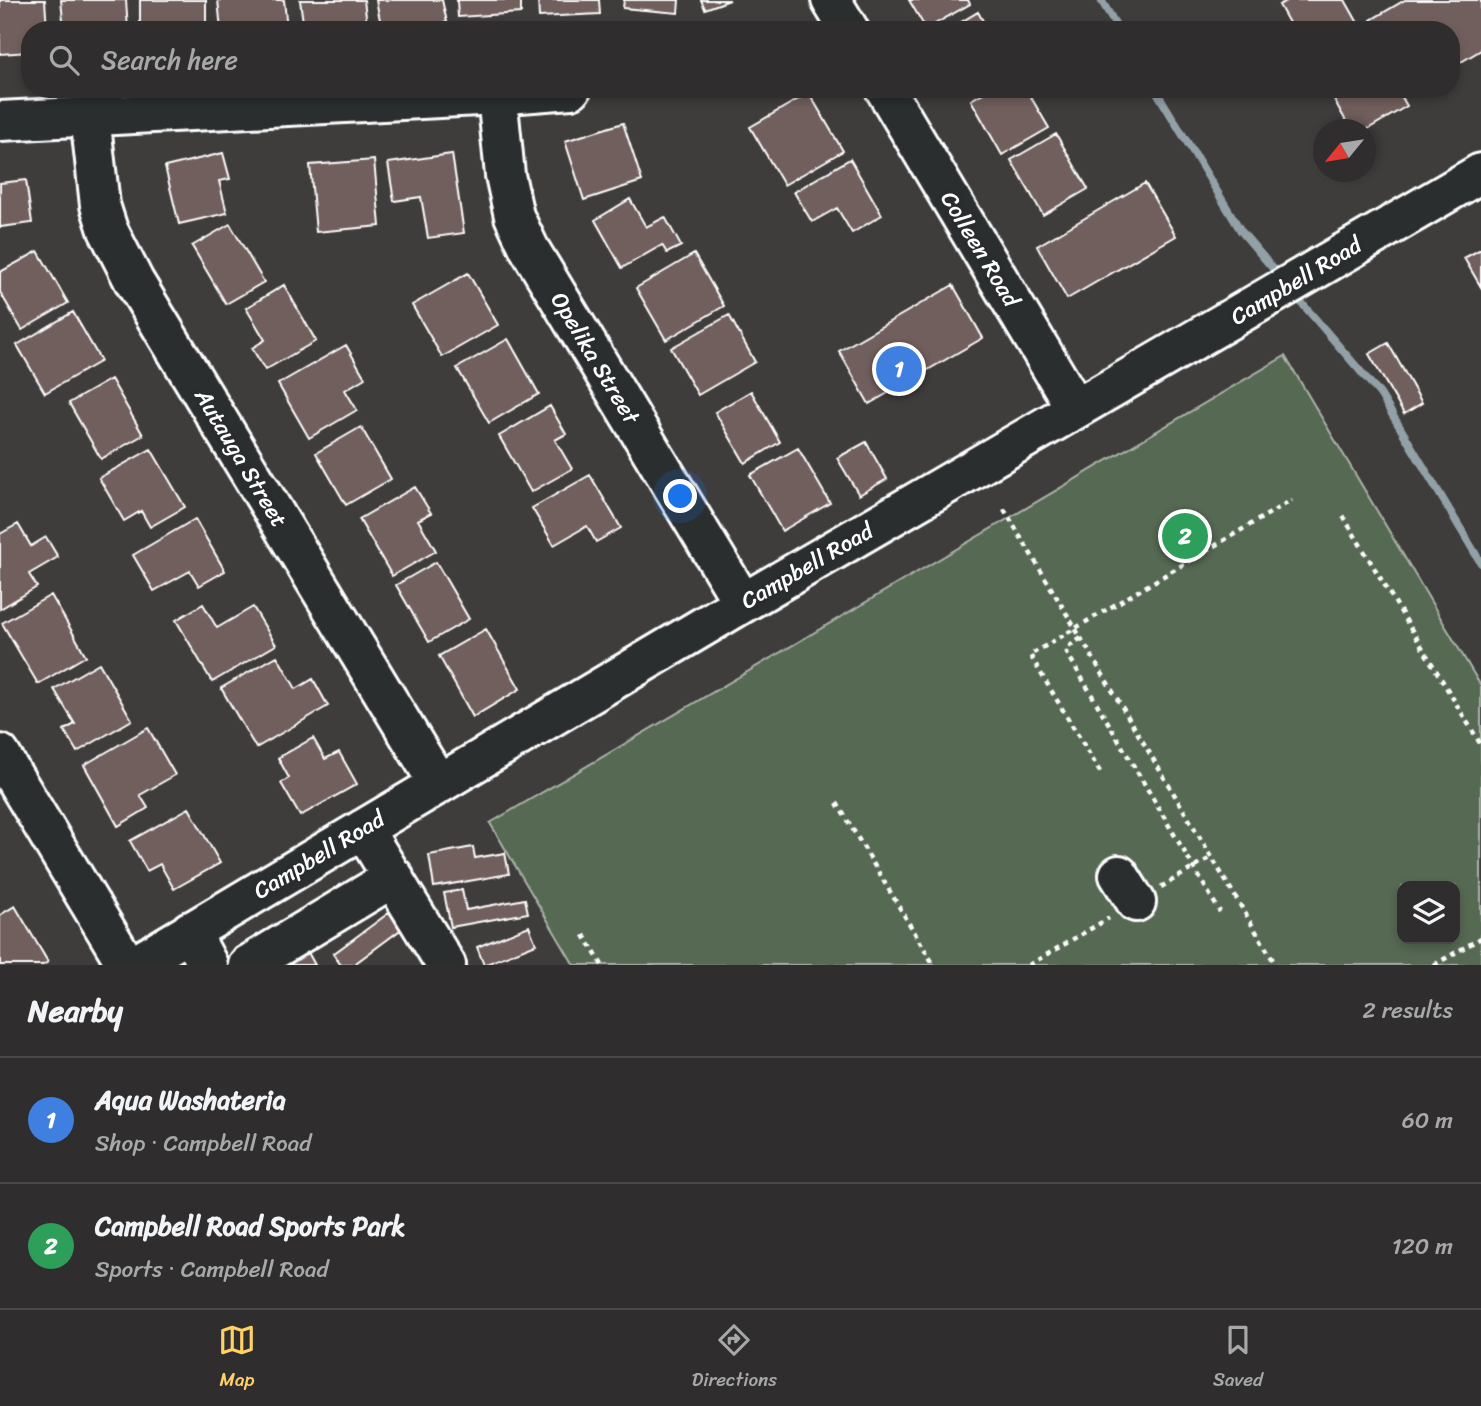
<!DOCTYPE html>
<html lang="en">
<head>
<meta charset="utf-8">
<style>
	:root { --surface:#2f2d2d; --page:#3b3939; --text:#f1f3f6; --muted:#a7a8aa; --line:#4a4949; --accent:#ffd166 }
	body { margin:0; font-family:Sriracha,sans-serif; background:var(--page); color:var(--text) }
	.controls { position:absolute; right:21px; bottom:21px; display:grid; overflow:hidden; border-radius:14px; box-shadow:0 4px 10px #0003 }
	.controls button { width:63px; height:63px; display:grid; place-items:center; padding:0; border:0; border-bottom:2px solid var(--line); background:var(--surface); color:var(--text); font:35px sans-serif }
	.compass { position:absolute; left:1313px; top:119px; width:63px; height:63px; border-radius:50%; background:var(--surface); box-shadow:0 4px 10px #0003; rotate:240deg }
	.you { position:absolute; left:681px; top:497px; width:24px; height:24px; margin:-18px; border:5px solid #fff; border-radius:50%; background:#1a73e8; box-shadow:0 0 0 10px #1a73e833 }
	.badge { display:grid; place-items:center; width:46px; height:46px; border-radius:50%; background:var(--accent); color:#fff; font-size:23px; font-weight:700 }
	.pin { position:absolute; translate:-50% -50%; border:4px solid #fff; box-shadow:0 2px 7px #0006 }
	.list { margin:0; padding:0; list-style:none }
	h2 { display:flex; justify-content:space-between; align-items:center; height:91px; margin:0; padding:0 28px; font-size:30px }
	h2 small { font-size:23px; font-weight:400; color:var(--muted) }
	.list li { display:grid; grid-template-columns:46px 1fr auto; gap:21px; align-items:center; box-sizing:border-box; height:126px; padding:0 28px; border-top:2px solid var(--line) }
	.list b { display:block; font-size:26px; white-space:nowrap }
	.list p { margin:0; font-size:23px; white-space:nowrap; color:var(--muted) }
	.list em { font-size:23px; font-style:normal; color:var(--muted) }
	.icon { flex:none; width:38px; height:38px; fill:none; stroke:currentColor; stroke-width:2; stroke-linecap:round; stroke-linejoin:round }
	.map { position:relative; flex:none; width:1481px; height:965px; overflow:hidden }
	.search { position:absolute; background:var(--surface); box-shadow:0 4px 10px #0003; left:21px; right:21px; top:21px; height:77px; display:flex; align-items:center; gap:18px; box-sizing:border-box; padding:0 24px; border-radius:28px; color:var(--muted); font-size:26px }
	.sheet { height:343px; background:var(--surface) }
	nav { display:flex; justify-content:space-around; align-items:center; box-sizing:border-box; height:98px; border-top:2px solid var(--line); background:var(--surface); font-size:19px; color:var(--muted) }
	nav a { display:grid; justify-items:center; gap:4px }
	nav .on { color:var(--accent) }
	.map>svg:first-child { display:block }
</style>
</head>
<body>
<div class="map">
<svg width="1481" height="965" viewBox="0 0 1481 965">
	<rect width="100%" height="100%" fill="#3f3c3c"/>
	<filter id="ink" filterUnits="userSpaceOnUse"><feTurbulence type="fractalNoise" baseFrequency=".0143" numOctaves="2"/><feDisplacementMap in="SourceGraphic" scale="14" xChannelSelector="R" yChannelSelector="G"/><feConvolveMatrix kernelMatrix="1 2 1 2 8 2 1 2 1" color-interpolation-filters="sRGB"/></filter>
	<g filter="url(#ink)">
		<path fill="#566953" stroke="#aab4a9" stroke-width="2" fill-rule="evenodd" d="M1285 356 1481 686V965H574L490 823ZM1402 886H1455V939H1402Z"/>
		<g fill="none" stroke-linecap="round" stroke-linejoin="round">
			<path stroke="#92a1a8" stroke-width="8" d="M1101 0 1119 30
				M1155 89 1241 231 1281 278
				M1294 294 1380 394 1481 563"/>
		</g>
		<path fill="#715e5d" stroke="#fff" stroke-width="2" d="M0 0H45L47 30H30V52L0 54Z
			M61 0H126L128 30H64Z
			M140 0H206V30H140Z
			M218 0H284L287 28 221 30Z
			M300 0H364L367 24 304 30Z
			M376 0H442L447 22 410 30H382Z
			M457 0H521V13L458 17Z
			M538 0H599L600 14 539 17Z
			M624 0H679L678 13 623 8Z
			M701 0H730L705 9Z
			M909 0H968L970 4 926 29Z
			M1288 0H1345L1362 30H1293L1279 5Z
			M1405 0H1481V50L1451 68V30H1376L1371 20Z
			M978 12 988 30H948Z
			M990 89H1026L1049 128 1002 155 971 100Z
			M1328 89H1397L1407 106 1366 130H1351Z
			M809 93 843 151 784 185 750 127Z
			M623 123 642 181 584 200 565 141Z
			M1056 134 1088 189 1043 215 1011 160Z
			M223 153 230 179 219 181 227 213 179 224 165 167Z
			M452 154 464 233 428 238 421 197 394 201 388 163Z
			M850 159 882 215 852 233 837 208 812 222 794 192Z
			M374 160 380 226 316 232 310 165Z
			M26 180 32 223 0 227V183Z
			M1145 183 1176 236 1067 299 1037 246Z
			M630 199 646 227 665 217 681 246 667 253 662 245 622 268 595 220Z
			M230 224 264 282 226 304 192 246Z
			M1481 249V287L1464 258Z
			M38 251 68 303 22 330 0 292V272Z
			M694 254 724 306 666 340 636 288Z
			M468 273 498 325 442 357 412 305Z
			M284 285 316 341 265 370 252 348 265 340 246 308Z
			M953 285 983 338 869 404 839 351Z
			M73 312 101 361 45 393 17 345Z
			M729 315 755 362 698 395 671 348Z
			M508 339 539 394 489 423 457 368Z
			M1388 343 1422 403 1404 414 1369 354Z
			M346 345 365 378 345 390 357 410 309 438 278 384Z
			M111 379 143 435 101 459 69 403Z
			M751 391 780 442 745 463 715 412Z
			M550 406 566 434 555 440 572 469 531 492 499 436Z
			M361 427 391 479 346 505 316 453Z
			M866 442 887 479 859 495 837 458Z
			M798 448 830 503 782 531 750 475Z
			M151 449 185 507 150 527 141 511 124 521 99 478Z
			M590 475 621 528 596 542 587 526 554 545 532 508Z
			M415 487 431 513 418 520 436 551 392 576 359 519Z
			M195 519 225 571 199 586 190 571 154 591 133 555Z
			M18 524 31 546 46 537 58 557 29 574 37 587 0 609V534Z
			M436 562 469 619 429 642 396 585Z
			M51 595 86 656 38 684 2 623Z
			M203 604 217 628 253 607 276 645 212 682 176 620Z
			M486 629 520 689 473 717 439 656Z
			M277 656 296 689 313 679 328 706 256 748 221 688Z
			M99 663 132 720 77 752 64 730 75 724 54 689Z
			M148 728 175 775 140 795 148 808 118 826 84 765Z
			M313 738 325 759 339 752 357 784 300 816 281 783 289 778 278 758Z
			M189 808 220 863 174 889 160 864 147 871 130 841Z
			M473 847 475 858 505 853 509 874 434 887 429 855Z
			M462 890 466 910 525 899 528 913 451 927 444 893Z
			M15 906 48 962 43 965H0V915Z
			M390 912 403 928 353 965H341L333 954Z
			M529 926 536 944 484 965 477 947Z
			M305 947 315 965H274Z"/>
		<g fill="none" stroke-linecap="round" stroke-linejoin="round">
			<defs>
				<path id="minor" d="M831 0 849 30
					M885 89 1076 409
					M497 95 505 175 514 216 529 248 743 603
					M90 116 100 205 108 230 134 281 438 783
					M0 121 497 95 571 89
					M0 754 127 965
					M363 829 446 965
					M1119 875 1136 902
					M190 931 208 965
					M135 965 743 603 1481 173
					M248 965 394 877"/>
			</defs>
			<use href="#minor" stroke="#fff" stroke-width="44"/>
			<path stroke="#fff" stroke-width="4.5" stroke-dasharray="5 5" stroke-linecap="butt" d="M1004 509 1276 965
				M1343 516 1481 745
				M1081 638 1067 648V653L1220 912
				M1100 772 1030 655 1292 500
				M837 803 934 965
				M1161 887 1212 857
				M584 935 602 965
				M1029 965 1109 918
				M1434 965 1481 938"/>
			<use href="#minor" stroke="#2a2d2e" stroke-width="38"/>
		</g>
	</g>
	<g text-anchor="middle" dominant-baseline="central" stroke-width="7" stroke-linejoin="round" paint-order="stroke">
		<g font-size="23" fill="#fff" stroke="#2a2d2e">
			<text transform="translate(980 249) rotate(59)">Colleen Road</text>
			<text transform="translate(1296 281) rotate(-31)">Campbell Road</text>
			<text transform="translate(595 358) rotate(59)">Opelika Street</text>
			<text transform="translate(241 458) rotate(59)">Autauga Street</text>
			<text transform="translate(807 566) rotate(-30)">Campbell Road</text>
			<text transform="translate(319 855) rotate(-31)">Campbell Road</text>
		</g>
	</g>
</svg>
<div class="controls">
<button><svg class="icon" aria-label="layers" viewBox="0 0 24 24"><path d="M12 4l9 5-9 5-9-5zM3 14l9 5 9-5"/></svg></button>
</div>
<svg class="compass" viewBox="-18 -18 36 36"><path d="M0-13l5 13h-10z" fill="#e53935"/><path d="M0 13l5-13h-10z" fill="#a7a8aa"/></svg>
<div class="you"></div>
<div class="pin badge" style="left:899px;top:369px;background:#3f7fe0">1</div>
<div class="pin badge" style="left:1185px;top:536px;background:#2e9e5b">2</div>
<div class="search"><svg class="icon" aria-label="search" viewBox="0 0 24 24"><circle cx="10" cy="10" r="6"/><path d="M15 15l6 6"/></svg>Search here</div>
</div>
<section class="sheet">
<h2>Nearby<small>2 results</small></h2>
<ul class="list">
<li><span class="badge" style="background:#3f7fe0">1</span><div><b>Aqua Washateria</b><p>Shop · Campbell Road</p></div><em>60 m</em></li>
<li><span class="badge" style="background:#2e9e5b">2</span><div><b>Campbell Road Sports Park</b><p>Sports · Campbell Road</p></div><em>120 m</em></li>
</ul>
</section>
<nav>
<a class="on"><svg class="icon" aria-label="map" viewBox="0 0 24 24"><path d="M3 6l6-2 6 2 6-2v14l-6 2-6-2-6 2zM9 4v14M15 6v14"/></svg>Map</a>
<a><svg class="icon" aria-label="directions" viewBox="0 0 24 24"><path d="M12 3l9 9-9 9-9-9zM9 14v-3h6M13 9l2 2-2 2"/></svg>Directions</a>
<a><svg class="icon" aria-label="saved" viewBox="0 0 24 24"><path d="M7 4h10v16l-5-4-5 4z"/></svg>Saved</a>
</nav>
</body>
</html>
